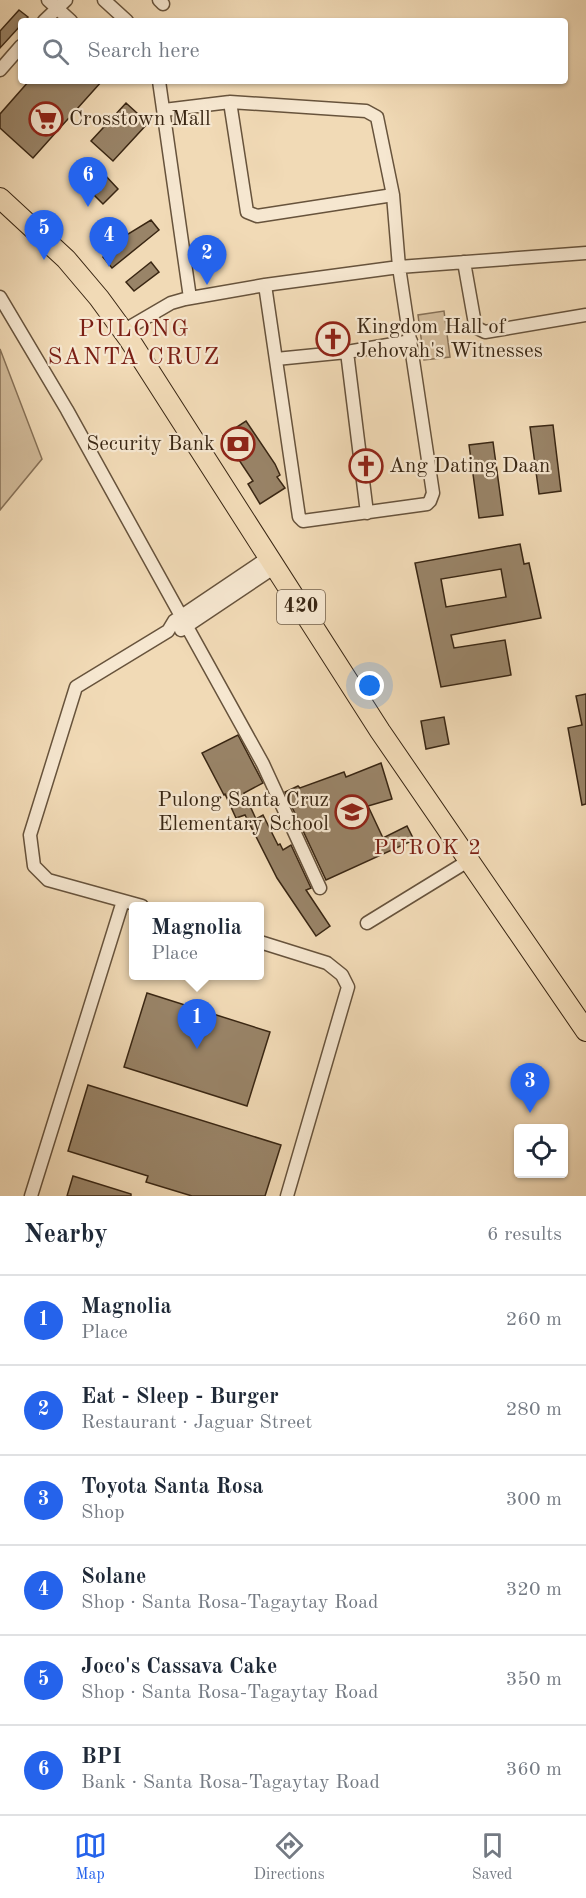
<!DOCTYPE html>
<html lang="en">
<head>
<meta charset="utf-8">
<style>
	:root { --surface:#fff; --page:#f2f2f3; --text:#1f2937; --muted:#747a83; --line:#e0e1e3; --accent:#2563eb }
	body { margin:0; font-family:"Old Standard TT",serif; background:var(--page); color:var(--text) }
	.controls { position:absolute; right:18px; bottom:18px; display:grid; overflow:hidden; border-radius:6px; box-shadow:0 2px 4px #0004 }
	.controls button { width:54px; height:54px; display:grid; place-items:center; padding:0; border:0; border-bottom:2px solid var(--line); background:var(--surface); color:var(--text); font:30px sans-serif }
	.you { position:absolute; left:370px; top:686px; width:21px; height:21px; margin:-15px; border:4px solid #fff; border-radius:50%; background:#1a73e8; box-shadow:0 0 0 9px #1a73e833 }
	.badge { display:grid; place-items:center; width:39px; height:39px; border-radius:50%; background:var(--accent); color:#fff; font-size:20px; font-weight:700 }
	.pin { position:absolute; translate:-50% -50px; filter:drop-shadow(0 2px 3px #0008) }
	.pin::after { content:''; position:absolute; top:32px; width:21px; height:18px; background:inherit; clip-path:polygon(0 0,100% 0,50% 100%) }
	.popup { position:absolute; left:129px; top:902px; width:135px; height:78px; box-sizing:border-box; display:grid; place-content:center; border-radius:6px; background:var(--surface); filter:drop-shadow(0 2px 4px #0005); font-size:20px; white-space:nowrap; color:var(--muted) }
	.popup b { font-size:22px; color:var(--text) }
	.popup::after { content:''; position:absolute; left:50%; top:100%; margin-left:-12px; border:12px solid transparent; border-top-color:var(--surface) }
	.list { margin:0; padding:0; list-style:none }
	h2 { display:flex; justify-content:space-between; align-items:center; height:78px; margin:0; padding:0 24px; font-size:26px }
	h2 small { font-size:20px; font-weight:400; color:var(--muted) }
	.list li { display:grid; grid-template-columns:39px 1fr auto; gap:18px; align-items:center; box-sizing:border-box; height:90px; padding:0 24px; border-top:2px solid var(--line) }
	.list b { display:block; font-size:22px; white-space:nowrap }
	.list p { margin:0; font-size:20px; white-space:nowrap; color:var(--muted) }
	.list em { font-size:20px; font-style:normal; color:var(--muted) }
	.icon { flex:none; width:33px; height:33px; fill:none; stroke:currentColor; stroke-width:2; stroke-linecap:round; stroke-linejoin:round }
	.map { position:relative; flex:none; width:586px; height:1196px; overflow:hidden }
	.search { position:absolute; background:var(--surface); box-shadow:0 2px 4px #0004; left:18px; right:18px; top:18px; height:66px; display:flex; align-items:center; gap:15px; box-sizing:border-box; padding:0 21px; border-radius:6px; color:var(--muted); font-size:22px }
	.sheet { height:618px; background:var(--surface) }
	nav { display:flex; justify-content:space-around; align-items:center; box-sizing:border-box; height:84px; border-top:2px solid var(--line); background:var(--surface); font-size:16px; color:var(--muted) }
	nav a { display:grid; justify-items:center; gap:3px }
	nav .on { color:var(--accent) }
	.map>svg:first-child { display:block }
</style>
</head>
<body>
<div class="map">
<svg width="586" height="1196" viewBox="0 0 586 1196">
	<rect width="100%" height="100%" fill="#f1dab6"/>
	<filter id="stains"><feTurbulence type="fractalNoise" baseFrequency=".00333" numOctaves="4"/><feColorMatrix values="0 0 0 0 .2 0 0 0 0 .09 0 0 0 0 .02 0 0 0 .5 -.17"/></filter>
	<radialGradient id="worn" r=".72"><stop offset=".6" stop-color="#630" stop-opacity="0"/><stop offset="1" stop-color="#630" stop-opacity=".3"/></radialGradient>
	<path fill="#d2bb9a" stroke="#867056" stroke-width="1.5" d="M444 311 450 357 424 360 418 315Z
		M0 349 42 459 0 510Z"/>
	<path fill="#998468" stroke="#392613" stroke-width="1.5" fill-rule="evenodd" d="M19 10 28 17 24 21H21V25L0 48V31Z
		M29 81H102L33 158 0 128V114Z
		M126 103 148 123 113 161 91 141Z
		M104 174 118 189 103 204 88 189Z
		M151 220 159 230 112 268 103 257 128 234Z
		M151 262 159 272 134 291 126 282Z
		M246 421 275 464 280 475 277 477 285 488 260 504 248 484 253 481 223 436Z
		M553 425 561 491 539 494 530 427Z
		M493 442 503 515 479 518 469 445Z
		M520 544 524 564 529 563 541 618 451 635 454 648 505 640 511 675 441 687 415 563ZM501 569 506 597 446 607 441 579Z
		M586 694V804L582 805 568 728 582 725 576 696Z
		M444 717 449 744 426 749 421 721Z
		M238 735 263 783 244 793 256 819 263 815 278 845 280 844 283 850 291 845 311 888 306 890 330 926 316 936 277 878 245 815 236 818 225 794 224 795 202 753Z
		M381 763 392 799 368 806 383 838 407 826 414 840 326 880 285 792 298 786 300 788 344 772 346 777Z
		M147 993 270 1032 247 1106 124 1067Z
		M88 1085 281 1145 265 1196H192L146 1182 148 1176 68 1151Z
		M73 1176 131 1194V1196H67Z"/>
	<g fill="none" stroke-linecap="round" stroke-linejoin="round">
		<defs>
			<path id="minor" d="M48 0 71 21
				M104 0 127 21
				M159 0 163 4
				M44 21 66 0
				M0 70 21 46
				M159 81 190 298
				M230 102 247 212 257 216 393 195
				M164 110 230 102 366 111 377 117 393 195 399 267 433 493 430 501 427 504 303 521 299 517 265 285
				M464 262 475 324 477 328 485 332 586 315
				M0 297 67 410 263 764 320 888
				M123 331 171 303 185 299 265 285 399 267 586 253
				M347 352 367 513
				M276 359 347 352 411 341
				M181 630 275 567
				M142 906 48 880 34 866 30 835 76 687 168 631 174 621 269 557
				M367 923 468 861
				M260 942 327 963 342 975 348 987 287 1196
				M31 1196 123 901"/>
			<path id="primary" d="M0 198 66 259 99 298 129 339 380 731 586 1031"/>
		</defs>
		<use href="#minor" stroke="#67533c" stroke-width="15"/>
		<use href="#primary" stroke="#392613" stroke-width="22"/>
		<use href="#minor" stroke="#f6e7d0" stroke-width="12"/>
		<use href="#primary" stroke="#f1dab6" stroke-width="20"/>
	</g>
	<defs>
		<symbol id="supermarket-ring" viewBox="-11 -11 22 22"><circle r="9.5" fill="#f6e7d0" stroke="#8f2418" stroke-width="1.5"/><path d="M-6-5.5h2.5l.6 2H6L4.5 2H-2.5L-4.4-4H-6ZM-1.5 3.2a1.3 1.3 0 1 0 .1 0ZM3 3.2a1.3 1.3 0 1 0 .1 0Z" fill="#8f2418"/></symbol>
		<symbol id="church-ring" viewBox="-11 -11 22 22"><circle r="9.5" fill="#f6e7d0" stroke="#8f2418" stroke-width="1.5"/><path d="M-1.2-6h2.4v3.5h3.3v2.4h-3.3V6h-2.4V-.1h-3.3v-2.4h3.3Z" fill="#8f2418"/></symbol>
		<symbol id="bank-ring" viewBox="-11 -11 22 22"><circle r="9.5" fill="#f6e7d0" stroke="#8f2418" stroke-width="1.5"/><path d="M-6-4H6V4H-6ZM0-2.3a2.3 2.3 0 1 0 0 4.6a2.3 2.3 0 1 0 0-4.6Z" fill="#8f2418"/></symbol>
		<symbol id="school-ring" viewBox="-11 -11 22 22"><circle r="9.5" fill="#f6e7d0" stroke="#8f2418" stroke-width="1.5"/><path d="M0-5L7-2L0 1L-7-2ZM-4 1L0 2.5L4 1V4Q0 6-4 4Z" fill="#8f2418"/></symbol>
	</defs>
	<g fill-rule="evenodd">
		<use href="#supermarket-ring" x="27" y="100" width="38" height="38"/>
		<use href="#church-ring" x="314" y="320" width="38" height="38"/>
		<use href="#bank-ring" x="219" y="425" width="38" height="38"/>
		<use href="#church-ring" x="347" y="447" width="38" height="38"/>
		<use href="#school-ring" x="333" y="793" width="38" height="38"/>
	</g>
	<g text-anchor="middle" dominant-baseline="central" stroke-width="4.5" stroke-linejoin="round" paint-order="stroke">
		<rect fill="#f6e7d0" stroke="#72604c" stroke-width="1.5" x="277" y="590" width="48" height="34" rx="4.5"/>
		<g font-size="20" font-weight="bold" fill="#392613">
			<text x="301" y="607">420</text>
		</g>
		<g font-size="21" fill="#392613" stroke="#f6e7d0" text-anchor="start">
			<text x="69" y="119">Crosstown Mall</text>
			<text x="356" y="327">Kingdom Hall of<tspan x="356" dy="24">Jehovah's Witnesses</tspan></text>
			<text x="215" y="444" text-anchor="end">Security Bank</text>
			<text x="389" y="466">Ang Dating Daan</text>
			<text x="329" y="800" text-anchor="end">Pulong Santa Cruz<tspan x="329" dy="24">Elementary School</tspan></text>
		</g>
		<g font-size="22" letter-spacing="1.5" fill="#7a1f14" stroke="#f6e7d0">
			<text x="428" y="848">PUROK 2</text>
		</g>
		<g font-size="24" letter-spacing="1.5" fill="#7a1f14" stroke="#f6e7d0">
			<text x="134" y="330">PULONG<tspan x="134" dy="28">SANTA CRUZ</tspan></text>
		</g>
	</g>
	<rect width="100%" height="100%" filter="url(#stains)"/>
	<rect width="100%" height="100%" fill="url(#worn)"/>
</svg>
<div class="controls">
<button><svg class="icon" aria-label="locate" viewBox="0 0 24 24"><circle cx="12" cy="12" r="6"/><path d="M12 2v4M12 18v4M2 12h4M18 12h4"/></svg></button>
</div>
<div class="you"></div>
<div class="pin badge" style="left:197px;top:1049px">1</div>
<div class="popup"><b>Magnolia</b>Place</div>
<div class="pin badge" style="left:207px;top:285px">2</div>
<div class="pin badge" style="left:530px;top:1113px">3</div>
<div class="pin badge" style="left:109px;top:267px">4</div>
<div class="pin badge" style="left:44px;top:260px">5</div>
<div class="pin badge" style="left:88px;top:207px">6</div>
<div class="search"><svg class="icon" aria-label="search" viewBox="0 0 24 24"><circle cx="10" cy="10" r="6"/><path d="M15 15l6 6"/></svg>Search here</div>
</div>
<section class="sheet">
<h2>Nearby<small>6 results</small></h2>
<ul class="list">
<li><span class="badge">1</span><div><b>Magnolia</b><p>Place</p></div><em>260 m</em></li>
<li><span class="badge">2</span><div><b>Eat - Sleep - Burger</b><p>Restaurant · Jaguar Street</p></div><em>280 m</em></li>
<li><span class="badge">3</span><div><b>Toyota Santa Rosa</b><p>Shop</p></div><em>300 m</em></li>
<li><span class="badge">4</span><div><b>Solane</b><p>Shop · Santa Rosa-Tagaytay Road</p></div><em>320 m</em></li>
<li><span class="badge">5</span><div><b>Joco's Cassava Cake</b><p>Shop · Santa Rosa-Tagaytay Road</p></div><em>350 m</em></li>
<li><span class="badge">6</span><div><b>BPI</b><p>Bank · Santa Rosa-Tagaytay Road</p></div><em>360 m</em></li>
</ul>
</section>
<nav>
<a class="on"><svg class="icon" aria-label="map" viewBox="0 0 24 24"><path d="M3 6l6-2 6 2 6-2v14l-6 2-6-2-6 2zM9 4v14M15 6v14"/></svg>Map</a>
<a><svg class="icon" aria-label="directions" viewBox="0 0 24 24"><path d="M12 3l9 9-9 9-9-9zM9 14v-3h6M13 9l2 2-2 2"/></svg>Directions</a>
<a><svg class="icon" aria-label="saved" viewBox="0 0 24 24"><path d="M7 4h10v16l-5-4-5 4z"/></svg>Saved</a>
</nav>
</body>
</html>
